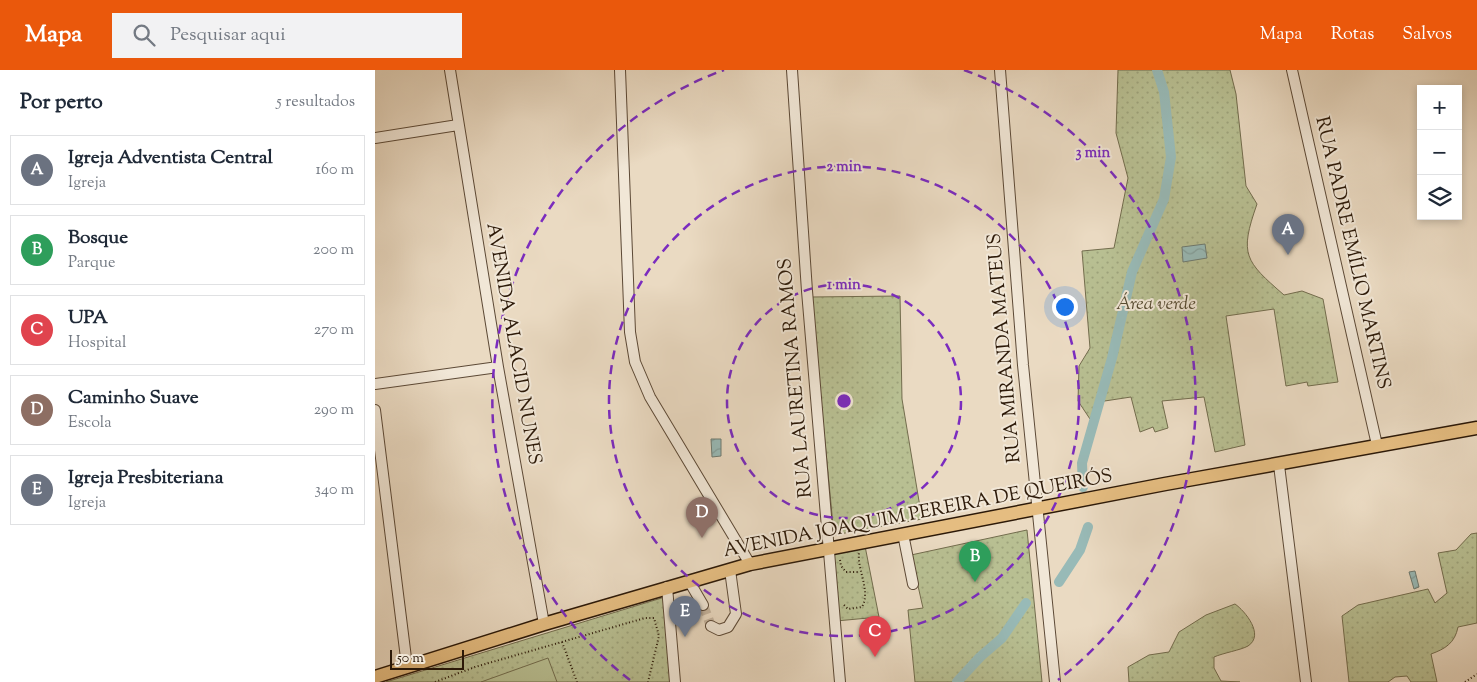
<!DOCTYPE html>
<html lang="pt">
<head>
<meta charset="utf-8">
<style>
	:root { --surface:#fff; --page:#f2f2f3; --text:#1f2937; --muted:#747a83; --line:#e0e1e3; --accent:#ea580c }
	body { margin:0; font-family:"Sorts Mill Goudy",serif; background:var(--page); color:var(--text) }
	.controls { position:absolute; right:15px; top:15px; display:grid; overflow:hidden; border-radius:0px; box-shadow:0 2px 8px #0003 }
	.controls button { width:45px; height:45px; display:grid; place-items:center; padding:0; border:0; border-bottom:1px solid var(--line); background:var(--surface); color:var(--text); font:25px sans-serif }
	.scale { position:absolute; left:15px; bottom:12px; width:74px; box-sizing:border-box; padding-left:5px; border:2px solid #2c1908; border-top:0; font-size:14px; line-height:18px; white-space:nowrap; color:#2c1908; -webkit-text-stroke:4px #f1e7d7; paint-order:stroke }
	.you { position:absolute; left:689px; top:236px; width:18px; height:18px; margin:-12px; border:4px solid #fff; border-radius:50%; background:#1a73e8; box-shadow:0 0 0 8px #1a73e833 }
	.badge { display:grid; place-items:center; width:32px; height:32px; border-radius:50%; background:var(--accent); color:#fff; font-size:16px; font-weight:700 }
	.pin { position:absolute; translate:-50% -41px; filter:drop-shadow(0 1px 2px #0008) }
	.pin::after { content:''; position:absolute; top:26px; width:18px; height:15px; background:inherit; clip-path:polygon(0 0,100% 0,50% 100%) }
	.list { margin:0; padding:0; list-style:none }
	h2 { display:flex; justify-content:space-between; align-items:center; height:65px; margin:0; padding:0 20px; font-size:21px }
	h2 small { font-size:16px; font-weight:400; color:var(--muted) }
	.list li { display:grid; grid-template-columns:32px 1fr auto; gap:15px; align-items:center; box-sizing:border-box; height:70px; margin:0 10px 10px; padding:0 10px; border:1px solid var(--line); border-radius:0px }
	.list b { display:block; font-size:19px; white-space:nowrap }
	.list p { margin:0; font-size:16px; white-space:nowrap; color:var(--muted) }
	.list em { font-size:16px; font-style:normal; color:var(--muted) }
	.icon { flex:none; width:28px; height:28px; fill:none; stroke:currentColor; stroke-width:2; stroke-linecap:round; stroke-linejoin:round }
	.map { position:relative; flex:none; width:1102px; height:612px; overflow:hidden }
	header { display:flex; align-items:center; gap:30px; box-sizing:border-box; height:70px; padding:0 25px; background:var(--accent); color:#fff }
	header strong { font-size:24px }
	nav { display:flex; gap:28px; margin-inline-start:auto; font-size:18px }
	.search { width:350px; height:45px; background:var(--page); display:flex; align-items:center; gap:12px; box-sizing:border-box; padding:0 18px; border-radius:0px; color:var(--muted); font-size:19px }
	main { display:flex }
	aside { flex:1; background:var(--surface) }
	.map>svg:first-child { display:block }
</style>
</head>
<body>
<header>
<strong>Mapa</strong>
<div class="search"><svg class="icon" aria-label="search" viewBox="0 0 24 24"><circle cx="10" cy="10" r="6"/><path d="M15 15l6 6"/></svg>Pesquisar aqui</div>
<nav><a>Mapa</a><a>Rotas</a><a>Salvos</a></nav>
</header>
<main>
<aside>
<h2>Por perto<small>5 resultados</small></h2>
<ul class="list">
<li><span class="badge" style="background:#6b7280">A</span><div><b>Igreja Adventista Central</b><p>Igreja</p></div><em>160 m</em></li>
<li><span class="badge" style="background:#2e9e5b">B</span><div><b>Bosque</b><p>Parque</p></div><em>200 m</em></li>
<li><span class="badge" style="background:#e0444e">C</span><div><b>UPA</b><p>Hospital</p></div><em>270 m</em></li>
<li><span class="badge" style="background:#8d6e63">D</span><div><b>Caminho Suave</b><p>Escola</p></div><em>290 m</em></li>
<li><span class="badge" style="background:#6b7280">E</span><div><b>Igreja Presbiteriana</b><p>Igreja</p></div><em>340 m</em></li>
</ul>
</aside>
<div class="map">
<svg width="1102" height="612" viewBox="0 0 1102 612">
	<defs>
		<pattern id="grass-dots" width="8" height="8" patternUnits="userSpaceOnUse" patternTransform="scale(1.25)"><rect width="8" height="8" fill="#b8bf92"/><path d="M2 2h.1M6 6h.1" fill="none" stroke="#9ea47c" stroke-width="1.8" stroke-linecap="round"/></pattern>
		<pattern id="water-waves" width="16" height="10" patternUnits="userSpaceOnUse" patternTransform="scale(1.25)"><rect width="16" height="10" fill="#98bab7"/><path d="M0 5q4-4 8 0t8 0" fill="none" stroke="#839f9c"/></pattern>
	</defs>
	<rect width="100%" height="100%" fill="#eadac2"/>
	<filter id="stains"><feTurbulence type="fractalNoise" baseFrequency=".004" numOctaves="4"/><feColorMatrix values="0 0 0 0 .2 0 0 0 0 .09 0 0 0 0 .02 0 0 0 .5 -.17"/></filter>
	<radialGradient id="worn" r=".72"><stop offset=".6" stop-color="#630" stop-opacity="0"/><stop offset="1" stop-color="#630" stop-opacity=".3"/></radialGradient>
	<path fill="url(#grass-dots)" stroke="#726c4d" d="M743 0H855L861 24 871 116 882 134C864 185 870 191 909 225L927 221 948 229 963 312 933 316 932 312 911 316 899 239 851 246 870 375 840 382 829 327 787 331 793 358 780 362 778 357 765 362 756 327 723 332 715 349 703 331 704 296 715 278 707 181 739 178 753 108 741 63Z
		M525 226 527 329 547 449 459 465 436 227Z
		M652 460 667 612H540L533 540 548 538 536 485Z
		M1102 463V553L1083 557C1080 573 1070 579 1056 584L1062 612H1036L1032 606 1020 607 1013 612H974L967 546 983 535 1053 519 1060 533 1072 523 1063 483 1081 480 1096 464Z
		M490 476 504 547 461 551 454 482Z
		M290 527 295 612H11Z
		M860 534C870 541 890 565 873 576 866 580 848 583 839 587V598L846 611 865 612H754L753 597 774 585 794 582 804 562 831 545Z"/>
	<path fill="#b8bf92" stroke="#726c4d" d="M173 588 182 612H106Z"/>
	<path fill="url(#water-waves)" stroke="#6d7a71" d="M830 174 832 188 808 192 807 177Z
		M336 369H346V386L337 387Z
		M1040 501 1044 517 1039 519 1034 502Z"/>
	<g fill="none" stroke-linecap="round" stroke-linejoin="round">
		<path stroke="#98bab7" stroke-width="10" d="M708 417 707 393 737 288 757 202 789 129 796 87 789 22 782 0
			M684 512 705 480 713 457
			M582 612 605 587 627 568 651 533"/>
		<path stroke="#c4b39d" stroke-width="10" stroke-dasharray="10 5" stroke-linecap="butt" d="M328 535 336 556"/>
		<defs>
			<path id="minor" d="M75 0 123 297 169 554
				M245 0 255 262 260 292 275 327 375 494
				M417 0 432 221 465 612
				M625 0 648 295 680 612
				M917 0 1002 375
				M0 68 83 55
				M0 314 123 297
				M0 340 32 596
				M904 395 931 612
				M528 464 538 514
				M314 511 328 535
				M292 517 300 612
				M336 556 344 560 353 557 361 544 355 500"/>
			<path id="major" d="M0 607 169 554 375 494 790 414 1102 358"/>
		</defs>
		<use href="#minor" stroke="#5c4936" stroke-width="12"/>
		<use href="#major" stroke="#2c1908" stroke-width="15"/>
		<path stroke="#2c1908" stroke-width="2" stroke-dasharray="1 2.5" stroke-linecap="butt" d="M465 490 466 496 471 502H485
			M469 535 473 539 487 537C496 521 482 500 484 483
			M187 572 202 612
			M60 612 100 597 270 548H279L284 566 273 612
			M1090 612 1102 604"/>
		<use href="#minor" stroke="#f1e7d7" stroke-width="10"/>
		<use href="#major" stroke="#e5bd81" stroke-width="12"/>
	</g>
	<g fill="none" stroke="#7b2cbf" stroke-width="2.5" stroke-dasharray="9 6">
		<circle cx="469" cy="331" r="117"/>
		<circle cx="469" cy="331" r="235"/>
		<path d="M255 610A352 352 0 0 1 349 0M589 0A352 352 0 0 1 683 610"/>
	</g>
	<g text-anchor="middle" dominant-baseline="central" stroke-width="4" stroke-linejoin="round" paint-order="stroke">
		<g font-size="19" fill="#2c1908" stroke="#f1e7d7">
			<text transform="translate(977 183) rotate(77)">RUA PADRE EMÍLIO MARTINS</text>
			<text transform="translate(138 274) rotate(80)">AVENIDA ALACID NUNES</text>
			<text transform="translate(630 278) rotate(-95)">RUA MIRANDA MATEUS</text>
			<text transform="translate(421 308) rotate(-95)">RUA LAURETINA RAMOS</text>
			<text transform="translate(543 444) rotate(-11)">AVENIDA JOAQUIM PEREIRA DE QUEIRÓS</text>
		</g>
		<g font-size="19" font-style="italic" fill="#564b31" stroke="#f1e7d7">
			<text x="781" y="234">Área verde</text>
		</g>
	</g>
	<circle cx="469" cy="331" r="8" fill="#7b2cbf" stroke="#f1e7d7" stroke-width="2.5"/>
	<g font-size="15" text-anchor="middle" font-weight="bold" fill="#7b2cbf" stroke="#f1e7d7" stroke-width="4" stroke-linejoin="round" paint-order="stroke">
		<text x="718" y="87">3 min</text>
		<text x="469" y="101">2 min</text>
		<text x="469" y="219">1 min</text>
	</g>
	<rect width="100%" height="100%" filter="url(#stains)"/>
	<rect width="100%" height="100%" fill="url(#worn)"/>
</svg>
<div class="controls">
<button>+</button>
<button>−</button>
<button><svg class="icon" aria-label="layers" viewBox="0 0 24 24"><path d="M12 4l9 5-9 5-9-5zM3 14l9 5 9-5"/></svg></button>
</div>
<div class="scale">50 m</div>
<div class="you"></div>
<div class="pin badge" style="left:913px;top:185px;background:#6b7280">A</div>
<div class="pin badge" style="left:600px;top:512px;background:#2e9e5b">B</div>
<div class="pin badge" style="left:500px;top:587px;background:#e0444e">C</div>
<div class="pin badge" style="left:327px;top:468px;background:#8d6e63">D</div>
<div class="pin badge" style="left:310px;top:567px;background:#6b7280">E</div>
</div>
</main>
</body>
</html>
